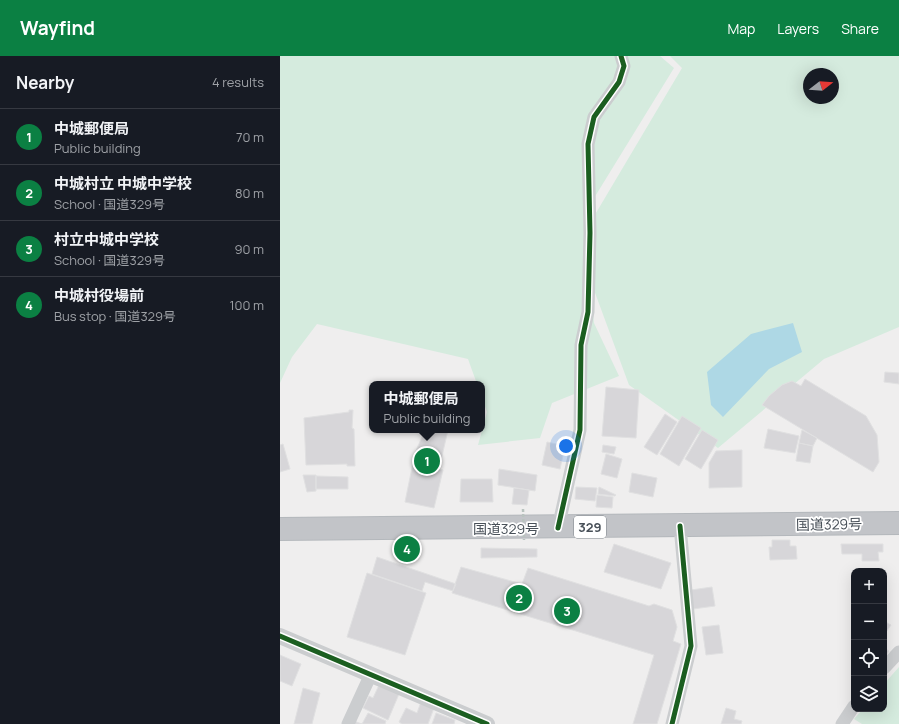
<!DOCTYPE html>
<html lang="en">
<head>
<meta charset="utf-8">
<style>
	:root { --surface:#171b24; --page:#242831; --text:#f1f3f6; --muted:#9ea1a6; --line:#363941; --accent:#0b8043 }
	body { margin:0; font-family:Manrope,"Noto Sans JP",sans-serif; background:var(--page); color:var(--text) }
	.controls { position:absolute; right:12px; bottom:12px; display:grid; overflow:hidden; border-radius:8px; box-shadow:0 4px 16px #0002 }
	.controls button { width:36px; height:36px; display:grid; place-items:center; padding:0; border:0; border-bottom:1px solid var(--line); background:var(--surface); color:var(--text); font:20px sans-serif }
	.compass { position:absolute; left:523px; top:12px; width:36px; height:36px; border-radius:50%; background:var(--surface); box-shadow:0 4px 16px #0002; rotate:73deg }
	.you { position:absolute; left:286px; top:390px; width:14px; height:14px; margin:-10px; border:3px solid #fff; border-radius:50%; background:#1a73e8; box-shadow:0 0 0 6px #1a73e833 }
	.badge { display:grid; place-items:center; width:26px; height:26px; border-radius:50%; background:var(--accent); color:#fff; font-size:13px; font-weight:700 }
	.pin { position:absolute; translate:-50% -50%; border:2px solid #fff; box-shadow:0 1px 4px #0006 }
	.popup { position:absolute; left:89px; top:325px; width:116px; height:52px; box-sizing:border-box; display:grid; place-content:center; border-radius:8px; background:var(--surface); filter:drop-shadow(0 1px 3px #0005); font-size:13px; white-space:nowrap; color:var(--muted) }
	.popup b { font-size:15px; color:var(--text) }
	.popup::after { content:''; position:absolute; left:50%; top:100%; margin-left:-8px; border:8px solid transparent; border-top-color:var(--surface) }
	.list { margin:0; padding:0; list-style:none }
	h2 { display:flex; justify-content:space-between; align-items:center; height:52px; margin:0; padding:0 16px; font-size:17px }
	h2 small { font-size:13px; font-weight:400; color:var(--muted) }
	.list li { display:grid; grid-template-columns:26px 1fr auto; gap:12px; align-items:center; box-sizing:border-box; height:56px; padding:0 16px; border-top:1px solid var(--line) }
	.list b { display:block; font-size:15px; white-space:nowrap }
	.list p { margin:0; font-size:13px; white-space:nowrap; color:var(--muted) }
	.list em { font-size:13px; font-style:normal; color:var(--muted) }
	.icon { flex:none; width:22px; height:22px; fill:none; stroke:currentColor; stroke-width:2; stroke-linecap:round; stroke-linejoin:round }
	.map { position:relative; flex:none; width:619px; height:668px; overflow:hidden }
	header { display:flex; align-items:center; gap:24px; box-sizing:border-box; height:56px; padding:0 20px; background:var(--accent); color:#fff }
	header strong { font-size:19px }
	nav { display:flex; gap:22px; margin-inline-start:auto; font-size:14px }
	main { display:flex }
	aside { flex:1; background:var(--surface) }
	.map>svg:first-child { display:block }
</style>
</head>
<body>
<header>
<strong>Wayfind</strong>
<nav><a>Map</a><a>Layers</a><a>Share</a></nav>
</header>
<main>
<aside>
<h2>Nearby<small>4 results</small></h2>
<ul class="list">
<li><span class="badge">1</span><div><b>中城郵便局</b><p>Public building</p></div><em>70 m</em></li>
<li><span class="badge">2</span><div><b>中城村立 中城中学校</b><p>School · 国道329号</p></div><em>80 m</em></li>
<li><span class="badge">3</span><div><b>村立中城中学校</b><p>School · 国道329号</p></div><em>90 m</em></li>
<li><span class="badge">4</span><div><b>中城村役場前</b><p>Bus stop · 国道329号</p></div><em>100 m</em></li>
</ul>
</aside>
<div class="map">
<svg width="619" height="668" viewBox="0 0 619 668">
	<rect width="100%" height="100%" fill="#efeeee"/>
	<path fill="#d5ebde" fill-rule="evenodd" d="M0 0H380L394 12 303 160 314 267 339 320 272 347 260 382 198 389 207 356 202 342V328H197L188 303 37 268 12 301 0 327Z
		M390 0H619V271L544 303 438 392 349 329 314 234 313 162 402 12ZM529 18H553V42H529Z
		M619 611V668H582L574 663 583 653H604V628Z"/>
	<path fill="#aed8e5" d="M513 267 522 296 489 313 443 361 431 349 427 316 471 278Z"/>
	<path fill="#d7d6d9" stroke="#e0e0e1" d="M605 316 619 317V328L604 326Z
		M525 323 586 360 597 379 599 406 593 416 482 349 489 340 502 329 512 325 521 330Z
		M326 331 359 334 356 382 322 380Z
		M69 354H73L72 372 74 373 75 410H67V408L26 409 24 362 69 356Z
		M385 358 397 366 377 399 364 391Z
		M402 360 421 372 399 410 380 398Z
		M488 373 519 380 515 397 484 392Z
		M145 374H168L159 413 163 414 154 452 125 446 135 397Z
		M422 374 438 384 421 413 405 403Z
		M522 374 537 382 533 390 519 387Z
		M267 386 285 390 280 413 262 409Z
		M519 387 533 390 530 407 516 405Z
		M3 388 10 413 0 416V389Z
		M323 389 336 391 334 398 322 396Z
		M462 394V431L429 432V407L436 395Z
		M326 398 342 403 337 422 321 418Z
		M219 413 257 419 255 435 218 429Z
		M352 417 377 422 373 441 349 436Z
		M23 419H36V435L27 436Z
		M36 420 68 421V433H36Z
		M181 423H212L213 446H180Z
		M296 431 317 432 315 445 295 443Z
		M319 431 336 439 335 440 318 438Z
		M234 432 249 434 247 449 232 448Z
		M317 439 333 441 332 452 316 451Z
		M492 484H510V490H516L517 503 490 504 489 491H492Z
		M334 488 391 507 381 533 324 516Z
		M561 488H603V496H598L599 505H582V498H562Z
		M201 492 257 493V501L201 502Z
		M97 501 176 528 173 535 145 526 142 535 92 518Z
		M181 511 242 528 248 512 369 550 374 548 392 554 397 571 393 585 401 588 377 668H353L374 599 172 537Z
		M87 517 146 537 125 599 67 581Z
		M432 531 435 550 413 553 411 534Z
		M604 565 611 569 604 579Z
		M439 569 443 597 426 599 422 571Z
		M604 592 609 595 606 600 604 599Z
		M0 599 21 608 12 630 0 625Z
		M99 629 119 638 108 664 83 652 89 640 93 642Z
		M23 632 40 637 32 668H14Z
		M141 646 154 652 148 668H122L119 666 126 652 137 657Z
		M446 652 456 655 454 663 462 665 461 668H441Z
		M88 657 106 665 105 668H73L74 665 82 668Z
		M156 657 175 664 174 668H152Z"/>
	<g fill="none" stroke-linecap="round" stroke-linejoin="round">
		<defs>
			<path id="trunk" d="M0 473 619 467"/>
		</defs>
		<use href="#trunk" stroke="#b4b8bc" stroke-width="24"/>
		<path stroke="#cbcdcf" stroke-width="13" d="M278 472 300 374 301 289 308 256 310 177 308 88 314 61 339 26 344 10 341 0
			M604 612 619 596
			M68 668 91 618
			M392 668 411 590 400 470
			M562 668 574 650"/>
		<path stroke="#cbcdcf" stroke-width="16" d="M0 580 207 668"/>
		<use href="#trunk" stroke="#c2c4c8" stroke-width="22"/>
		<path stroke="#b9c3bf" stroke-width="2.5" stroke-dasharray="3 2" stroke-linecap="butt" d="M243 453 244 484"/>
		<defs>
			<path id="cycleway" d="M278 472 300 374 301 289 308 256 310 177 308 88 314 61 339 26 344 10 341 0
				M0 580 207 668
				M392 668 411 590 400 470"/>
		</defs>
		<use href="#cycleway" stroke="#fff" stroke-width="8"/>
		<use href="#cycleway" stroke="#1b5e20" stroke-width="5"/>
	</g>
	<g text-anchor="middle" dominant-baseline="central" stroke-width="3.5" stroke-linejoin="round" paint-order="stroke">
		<rect fill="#fff" stroke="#7f848a" stroke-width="1" x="294" y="460" width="32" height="22" rx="3"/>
		<g font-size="13" font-weight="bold" fill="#485058">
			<text x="310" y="471">329</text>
		</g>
		<g font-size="14" fill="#485058" stroke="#fff">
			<text transform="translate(549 468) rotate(-1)">国道329号</text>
			<text x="226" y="472">国道329号</text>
		</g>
	</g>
</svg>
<div class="controls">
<button>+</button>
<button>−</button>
<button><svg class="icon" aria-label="locate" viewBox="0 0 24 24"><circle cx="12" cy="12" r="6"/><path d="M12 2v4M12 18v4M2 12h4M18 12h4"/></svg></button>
<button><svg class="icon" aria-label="layers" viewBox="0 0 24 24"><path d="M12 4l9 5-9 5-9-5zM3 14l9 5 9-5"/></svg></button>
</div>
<svg class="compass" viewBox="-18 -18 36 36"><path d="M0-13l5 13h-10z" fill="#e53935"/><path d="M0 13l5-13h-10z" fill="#9ea1a6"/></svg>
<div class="you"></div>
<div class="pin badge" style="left:147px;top:405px">1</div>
<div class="popup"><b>中城郵便局</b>Public building</div>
<div class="pin badge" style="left:239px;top:542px">2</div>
<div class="pin badge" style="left:287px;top:555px">3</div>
<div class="pin badge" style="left:127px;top:493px">4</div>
</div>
</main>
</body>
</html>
